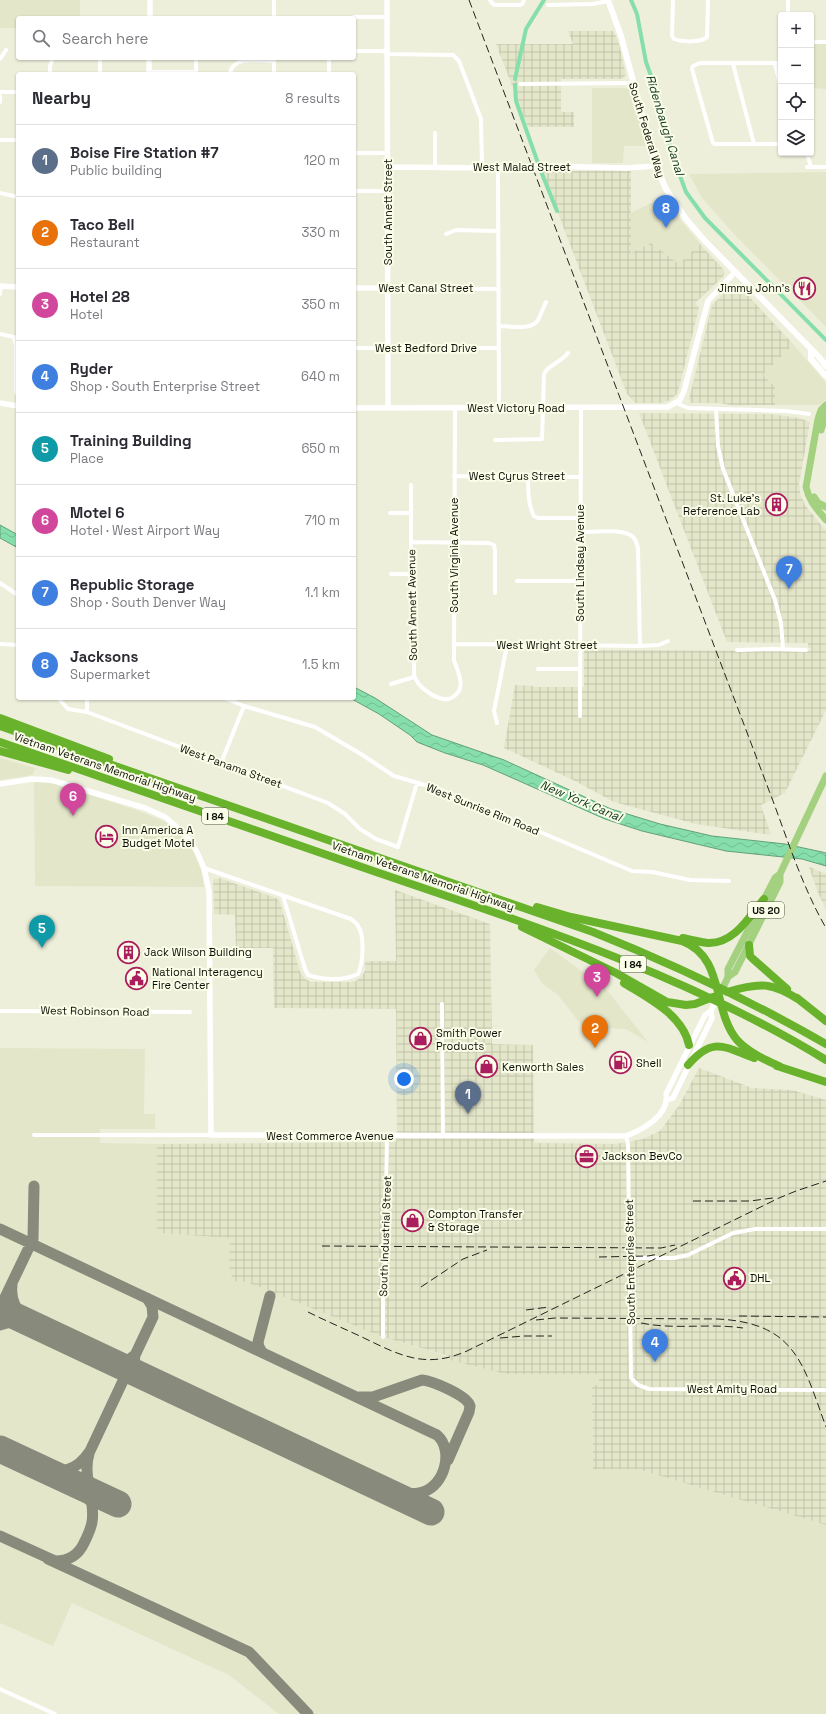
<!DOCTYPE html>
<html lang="en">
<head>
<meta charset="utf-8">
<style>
	:root { --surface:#fff; --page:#f2f2f3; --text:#2b2b33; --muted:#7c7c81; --line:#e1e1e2; --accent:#111827 }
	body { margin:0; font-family:"Space Grotesk",sans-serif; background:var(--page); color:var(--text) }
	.controls { position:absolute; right:12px; top:12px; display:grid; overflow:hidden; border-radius:4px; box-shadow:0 1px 3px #0004 }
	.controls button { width:36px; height:36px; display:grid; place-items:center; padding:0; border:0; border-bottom:1px solid var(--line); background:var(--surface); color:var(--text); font:20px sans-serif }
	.you { position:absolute; left:404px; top:1079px; width:14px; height:14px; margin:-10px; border:3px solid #fff; border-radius:50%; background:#1a73e8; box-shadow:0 0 0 6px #1a73e833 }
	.badge { display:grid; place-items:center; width:26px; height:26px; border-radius:50%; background:var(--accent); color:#fff; font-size:13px; font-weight:700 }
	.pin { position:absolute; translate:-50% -33px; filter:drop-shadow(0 1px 2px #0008) }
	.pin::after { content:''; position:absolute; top:21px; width:14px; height:12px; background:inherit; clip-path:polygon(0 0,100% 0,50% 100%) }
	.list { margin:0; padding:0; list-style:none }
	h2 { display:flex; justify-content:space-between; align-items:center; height:52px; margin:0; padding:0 16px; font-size:17px }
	h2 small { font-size:13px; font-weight:400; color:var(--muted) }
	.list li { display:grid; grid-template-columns:26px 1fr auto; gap:12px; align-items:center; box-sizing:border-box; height:72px; padding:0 16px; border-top:1px solid var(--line) }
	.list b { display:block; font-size:15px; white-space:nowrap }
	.list p { margin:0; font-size:13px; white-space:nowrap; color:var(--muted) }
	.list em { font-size:13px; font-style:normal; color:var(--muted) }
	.icon { flex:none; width:22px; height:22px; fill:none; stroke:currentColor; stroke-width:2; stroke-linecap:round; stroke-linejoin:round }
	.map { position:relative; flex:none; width:826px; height:1714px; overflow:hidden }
	.search { position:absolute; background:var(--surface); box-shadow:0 1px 3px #0004; left:16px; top:16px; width:340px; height:44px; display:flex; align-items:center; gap:10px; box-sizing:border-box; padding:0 14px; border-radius:4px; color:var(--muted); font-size:15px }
	.panel { position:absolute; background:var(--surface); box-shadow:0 1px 3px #0004; left:16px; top:72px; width:340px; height:628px; border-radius:4px }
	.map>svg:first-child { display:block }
</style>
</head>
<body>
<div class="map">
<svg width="826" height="1714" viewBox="0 0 826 1714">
	<defs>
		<pattern id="industrial-grid" width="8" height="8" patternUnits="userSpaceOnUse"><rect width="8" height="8" fill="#e3e6c9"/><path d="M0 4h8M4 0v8" fill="none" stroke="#c2c4ab"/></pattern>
		<pattern id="water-waves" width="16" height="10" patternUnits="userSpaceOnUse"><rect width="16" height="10" fill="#86dfaa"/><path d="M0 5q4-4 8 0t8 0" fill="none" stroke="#72be91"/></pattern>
	</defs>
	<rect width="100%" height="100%" fill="#edefda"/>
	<path fill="#e3e6c9" d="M0 0H80V18H18V28H0Z
		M811 43 826 44V89L811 88Z
		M592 88H626L632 91 646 146H624L623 163H592Z
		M826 172V327L734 234 702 198 689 174Z
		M665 196 679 218 700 244 679 264 651 243 631 253V213Z
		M793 344 826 383V399L819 405H775V387L764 376V373Z
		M0 758 35 768 33 775 0 780Z
		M37 782 57 784 139 811 164 821 176 830 189 844 196 856 201 871 204 887 35 886 34 783Z
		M550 948 606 989 648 1042 626 1029 583 1027 558 995 542 983 534 970Z
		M0 1048 145 1049 144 1114H155V1129H100V1143L157 1144V1233L231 1238 229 1266 383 1337 506 1374H600L599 1385H592L593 1469H637L826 1525V1714H279L229 1675 72 1603 53 1646 0 1623Z"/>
	<path fill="url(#industrial-grid)" d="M568 31H613L618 40 626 75 622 79H561V112H574V127H528L496 44H573Z
		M542 171H631V253L651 243 679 264 700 244 723 269 724 274 723 277 695 303 699 308 679 388 677 394 670 400 661 403H635L627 394Z
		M733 284 739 286 793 344 764 373V376L775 387V405H731L720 403H691L689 399 712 305Z
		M639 413 770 414 799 418 810 422 799 484 800 493 805 505 826 531V710L785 793 761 805 771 835 696 824 614 802 573 780 504 748 515 685 533 686V687H584V650L811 651V648H808V643L727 642Z
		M809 867 826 874V909L818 893Z
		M219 878 276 898 280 902 300 972 305 979 311 982H350L356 981 362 976 365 971V961H396L395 890 490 924 492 1044 533 1045 534 1143 616 1144 643 1139 660 1131 680 1104 699 1068 752 1088 792 1090 826 1100V1525L637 1469H593L592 1385H599V1374H506L450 1360 449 1356 383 1337 247 1282 233 1281 229 1266 230 1238 157 1233V1144L396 1142 397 1129 396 1009 274 1008 273 948H236L235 915 214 914 213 880Z"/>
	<path fill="url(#water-waves)" stroke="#62a079" d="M0 525 18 535V548L0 538Z
		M354 687 375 698 432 735 504 760 611 809 660 824 712 836 785 844 822 852 826 853V866L802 859 726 851 642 831 605 819 483 765 445 753 417 742 410 735 379 714 350 698H354Z"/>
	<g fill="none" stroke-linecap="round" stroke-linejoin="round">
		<path stroke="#86dfaa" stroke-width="4" d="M631 0 637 14 646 62 656 90 673 157 686 192 705 218 826 340
			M515 79 526 29 544 0
			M515 85 516 101 538 163
			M540 169 557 211"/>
		<path stroke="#888a7c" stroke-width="11" d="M0 1229 437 1435C454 1450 445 1485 423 1492 413 1495 402 1494 392 1493
			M12 1285C10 1301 17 1312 29 1322
			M0 1308 33 1239 34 1186
			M0 1325 14 1321 29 1322
			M262 1352 259 1347 258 1342 270 1296
			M135 1355C133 1366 138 1371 147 1378
			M110 1361C120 1363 127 1363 135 1355
			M359 1397H373L422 1380C432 1381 467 1395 470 1406L469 1412 448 1460
			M38 1467C61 1474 76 1472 90 1451L153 1317 152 1306 147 1298
			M76 1485 90 1501
			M0 1536 55 1561C68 1561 78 1556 84 1543 87 1537 91 1529 92 1522 96 1500 82 1477 89 1454
			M48 1559 249 1652 308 1714"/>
		<path stroke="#888a7c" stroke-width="27" d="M0 1309 431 1512
			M0 1449 118 1504"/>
		<path stroke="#fff" stroke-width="4" d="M274 0V18
			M490 0 492 3 495 5H520L522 4 524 0
			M673 0 672 36 674 39C682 42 701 43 707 37L708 0
			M548 5 593 4 608 1
			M788 15V0
			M354 17H387
			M811 42H826
			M354 51H383L388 54 453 55 459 61 481 119 482 167
			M274 58V74
			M0 59 6 50
			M781 63H700L693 66 692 69 713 143 715 144H781
			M733 64 754 144
			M775 64 781 88
			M149 72H196
			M50 74V66L53 58
			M100 74V58
			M196 74V58
			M230 74C232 55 260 61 274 61
			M329 74V58
			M520 84 633 83
			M0 92H18
			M0 96V102
			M435 133V167
			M0 140H18
			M354 153H388
			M807 153 811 167
			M807 167H826
			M498 168 499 408
			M354 191H388
			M0 193 18 197
			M446 234 456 230 498 231
			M388 288 498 289
			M0 294 1 286
			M499 326C510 326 532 331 538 320 541 314 543 308 546 302
			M0 334 14 337 16 346V392L18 395
			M354 348H499
			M676 403 688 408 786 411 809 414
			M716 409 718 446 723 469 775 600 781 623 783 649
			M495 440 542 439 544 374C548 365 560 363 568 353
			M454 476 580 477
			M528 476C528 489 528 505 534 516L538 518H580
			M411 485V581L414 602V675C417 687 437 701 449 699 469 691 458 673 454 660L455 408
			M390 513H411
			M581 532C593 532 623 528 633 537 636 540 637 544 638 548L640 646
			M411 542 489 543 494 545 495 551V593
			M391 574H411
			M517 581H581
			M0 583 18 595
			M0 644 18 645
			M454 644 640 646 659 645 668 641
			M737 650 771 649 806 650
			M538 669H580
			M391 684 414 677
			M58 698 68 709 87 712 328 803 345 814 360 829 376 839 398 847 417 783
			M225 698 244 706 315 727 361 754 394 776 439 789 632 871 652 872 690 880 729 881
			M87 712V698
			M580 716 581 409
			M497 723 494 711 507 645
			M221 763 244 706
			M204 868 351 919C353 921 357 923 358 926 365 936 363 964 358 974 344 981 323 980 308 975L305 969 283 896
			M442 1004 443 1136
			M0 1011 190 1012
			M34 1135H211
			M626 1136 628 1144 631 1378 638 1385 649 1389 826 1390
			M630 1258H674L688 1255 733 1233 755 1229H826
			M383 1337V1274L385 1267 387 1136
			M0 1689 55 1714"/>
		<path stroke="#fff" stroke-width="5.5" d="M387 0 388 408
			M150 18V0
			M149 74V58
			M388 167 498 168 544 166 626 168 656 166
			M0 286 18 287
			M354 288H388
			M0 403 18 406
			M354 408 668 407 680 400 684 391 708 301 735 272
			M0 784 32 779 51 780 145 808 165 817 184 833 196 850 204 868 209 891 211 1135 626 1136C642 1130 670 1115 666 1094L705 1015 711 1011 717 998
			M667 1100 673 1098 712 1018 711 1011"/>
		<path stroke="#fff" stroke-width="6" d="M608 0 621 36 656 166 666 189 686 219 704 240 819 357 826 366
			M811 350V359L826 376"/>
		<path stroke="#a4d180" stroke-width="7" d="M826 405 821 410 818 419 806 487C809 501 817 509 826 520
			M821 430 826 413
			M814 497 818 503 826 507
			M728 977 735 972 780 882V874L826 776
			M720 994 728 977V969L775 878 780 874"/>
		<path stroke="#68b22c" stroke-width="8" d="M0 718 109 759
			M0 726 593 932C673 964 751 1001 826 1044
			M0 742C126 785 252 830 379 873 532 925 687 975 826 1060
			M0 751 68 770
			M537 907 571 917 682 941C725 957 712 1010 737 1040 749 1053 766 1060 781 1067
			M522 927 616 973 667 1002 686 1005 695 1004 713 997
			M683 938C691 940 700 942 708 943 734 944 749 917 764 899
			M749 945 750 956 753 959 787 989
			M624 983C648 998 683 1015 689 1045
			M727 992C760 982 772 982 801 1001
			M797 998 826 1021
			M688 1065C713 1036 724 1047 754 1058
			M777 1066 826 1082"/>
		<path stroke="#24251d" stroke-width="1" stroke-dasharray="8 4" stroke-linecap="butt" d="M469 0 773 801C789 844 803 888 826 928
			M693 1201H750L773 1198
			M322 1246 661 1248 675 1245
			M599 1257 648 1256 659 1254
			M421 1287 463 1259 487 1250
			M526 1310 549 1307
			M308 1312C326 1321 345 1329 364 1338 401 1356 426 1369 467 1351L779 1198 796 1191 826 1181
			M739 1316 826 1317
			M536 1320 555 1318 718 1319C796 1323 803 1364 826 1427
			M641 1323C675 1330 709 1323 743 1328
			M500 1338 524 1336H552"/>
	</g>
	<defs>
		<symbol id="restaurant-ring" viewBox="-11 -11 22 22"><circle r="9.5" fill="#fafde7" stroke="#aa1e5d" stroke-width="1.5"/><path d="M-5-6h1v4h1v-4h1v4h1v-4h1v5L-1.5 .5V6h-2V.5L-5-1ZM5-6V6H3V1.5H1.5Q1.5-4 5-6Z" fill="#aa1e5d"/></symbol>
		<symbol id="building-ring" viewBox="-11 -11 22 22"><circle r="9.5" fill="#fafde7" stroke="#aa1e5d" stroke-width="1.5"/><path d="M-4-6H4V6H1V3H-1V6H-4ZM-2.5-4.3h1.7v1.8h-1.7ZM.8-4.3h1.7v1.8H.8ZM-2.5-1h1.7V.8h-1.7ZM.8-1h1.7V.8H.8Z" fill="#aa1e5d"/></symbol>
		<symbol id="hotel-ring" viewBox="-11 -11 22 22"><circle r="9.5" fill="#fafde7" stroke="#aa1e5d" stroke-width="1.5"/><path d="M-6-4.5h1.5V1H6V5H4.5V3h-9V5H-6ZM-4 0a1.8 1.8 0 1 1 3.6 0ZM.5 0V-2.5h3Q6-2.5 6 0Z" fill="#aa1e5d"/></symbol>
		<symbol id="civic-ring" viewBox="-11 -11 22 22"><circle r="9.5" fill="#fafde7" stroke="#aa1e5d" stroke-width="1.5"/><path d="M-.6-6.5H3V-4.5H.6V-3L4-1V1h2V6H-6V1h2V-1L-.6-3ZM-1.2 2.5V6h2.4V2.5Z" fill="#aa1e5d"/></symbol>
		<symbol id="shop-ring" viewBox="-11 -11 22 22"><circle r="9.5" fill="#fafde7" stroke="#aa1e5d" stroke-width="1.5"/><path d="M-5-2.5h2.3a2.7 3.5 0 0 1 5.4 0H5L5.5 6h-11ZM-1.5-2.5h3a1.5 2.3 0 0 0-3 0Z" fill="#aa1e5d"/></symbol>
		<symbol id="fuel-ring" viewBox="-11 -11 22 22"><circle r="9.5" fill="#fafde7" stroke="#aa1e5d" stroke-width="1.5"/><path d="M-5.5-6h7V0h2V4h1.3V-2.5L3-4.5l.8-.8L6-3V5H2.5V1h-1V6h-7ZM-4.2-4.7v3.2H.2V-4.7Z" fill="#aa1e5d"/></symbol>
		<symbol id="office-ring" viewBox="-11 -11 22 22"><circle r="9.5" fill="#fafde7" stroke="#aa1e5d" stroke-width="1.5"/><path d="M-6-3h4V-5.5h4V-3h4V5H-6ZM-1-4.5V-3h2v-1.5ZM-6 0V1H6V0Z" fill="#aa1e5d"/></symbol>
	</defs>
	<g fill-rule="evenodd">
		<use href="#restaurant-ring" x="792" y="276" width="25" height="25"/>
		<use href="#building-ring" x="764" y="492" width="25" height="25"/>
		<use href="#hotel-ring" x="94" y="824" width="25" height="25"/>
		<use href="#building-ring" x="116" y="940" width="25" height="25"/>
		<use href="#civic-ring" x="124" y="966" width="25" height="25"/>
		<use href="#shop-ring" x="408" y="1026" width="25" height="25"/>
		<use href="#fuel-ring" x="608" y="1050" width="25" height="25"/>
		<use href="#shop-ring" x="474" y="1054" width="25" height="25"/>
		<use href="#office-ring" x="574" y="1144" width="25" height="25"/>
		<use href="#shop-ring" x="400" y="1208" width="25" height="25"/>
		<use href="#civic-ring" x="722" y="1266" width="25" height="25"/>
	</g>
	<g text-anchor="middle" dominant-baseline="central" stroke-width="4" stroke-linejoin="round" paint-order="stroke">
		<g fill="#fafde7" stroke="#54564a" stroke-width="1">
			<rect x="202" y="808" width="26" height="16" rx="3"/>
			<rect x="748" y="902" width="36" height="16" rx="3"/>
			<rect x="620" y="956" width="26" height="16" rx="3"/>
		</g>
		<g font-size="10" font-weight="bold" fill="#0d0e07">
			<text x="215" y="816">I 84</text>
			<text x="766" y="910">US 20</text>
			<text x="633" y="964">I 84</text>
		</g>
		<g font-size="11" fill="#0d0e07" stroke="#fafde7">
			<text transform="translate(647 130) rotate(73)">South Federal Way</text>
			<text x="522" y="167">West Malad Street</text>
			<text transform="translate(388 212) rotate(-90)">South Annett Street</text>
			<text x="426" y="288">West Canal Street</text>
			<text x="426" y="348">West Bedford Drive</text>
			<text x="516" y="408">West Victory Road</text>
			<text x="517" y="476">West Cyrus Street</text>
			<text transform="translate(454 555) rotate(-90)">South Virginia Avenue</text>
			<text transform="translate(580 563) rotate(-90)">South Lindsay Avenue</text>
			<text transform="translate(412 605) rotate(-91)">South Annett Avenue</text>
			<text x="547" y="645">West Wright Street</text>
			<text transform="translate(231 766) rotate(20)">West Panama Street</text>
			<text transform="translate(105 767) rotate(19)">Vietnam Veterans Memorial Highway</text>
			<text transform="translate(483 809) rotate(22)">West Sunrise Rim Road</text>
			<text transform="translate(423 876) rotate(19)">Vietnam Veterans Memorial Highway</text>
			<text transform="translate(95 1011) rotate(1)">West Robinson Road</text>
			<text x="330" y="1136">West Commerce Avenue</text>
			<text transform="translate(385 1236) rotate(-88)">South Industrial Street</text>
			<text transform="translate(630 1262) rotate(-91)">South Enterprise Street</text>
			<text x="732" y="1389">West Amity Road</text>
		</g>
		<g font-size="11" fill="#0d0e07" stroke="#fafde7" text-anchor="start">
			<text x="790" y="288" text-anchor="end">Jimmy John's</text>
			<text x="760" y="498" text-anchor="end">St. Luke's<tspan x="760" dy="13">Reference Lab</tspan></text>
			<text x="122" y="830">Inn America A<tspan x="122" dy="13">Budget Motel</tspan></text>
			<text x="144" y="952">Jack Wilson Building</text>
			<text x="152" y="972">National Interagency<tspan x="152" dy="13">Fire Center</tspan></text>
			<text x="436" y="1033">Smith Power<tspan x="436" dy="13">Products</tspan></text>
			<text x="636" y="1063">Shell</text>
			<text x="502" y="1067">Kenworth Sales</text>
			<text x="602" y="1156">Jackson BevCo</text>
			<text x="428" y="1214">Compton Transfer<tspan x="428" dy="13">&amp; Storage</tspan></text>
			<text x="750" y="1278">DHL</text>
		</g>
		<g font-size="12" font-style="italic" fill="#0b331e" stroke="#fafde7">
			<text transform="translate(665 125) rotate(73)">Ridenbaugh Canal</text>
			<text transform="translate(581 801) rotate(23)">New York Canal</text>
		</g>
	</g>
</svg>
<div class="controls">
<button>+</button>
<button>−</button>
<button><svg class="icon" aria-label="locate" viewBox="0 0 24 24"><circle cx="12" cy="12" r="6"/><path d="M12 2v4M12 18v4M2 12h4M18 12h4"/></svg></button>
<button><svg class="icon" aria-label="layers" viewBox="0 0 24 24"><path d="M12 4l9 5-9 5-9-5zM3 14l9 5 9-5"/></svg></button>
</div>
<div class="you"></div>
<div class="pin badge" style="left:468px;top:1114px;background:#5c6f8a">1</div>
<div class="pin badge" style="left:595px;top:1048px;background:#e8710a">2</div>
<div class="pin badge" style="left:597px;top:997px;background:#d1479c">3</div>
<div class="pin badge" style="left:655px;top:1362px;background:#3f7fe0">4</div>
<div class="pin badge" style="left:42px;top:948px;background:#0f9aa8">5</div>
<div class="pin badge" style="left:73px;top:816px;background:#d1479c">6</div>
<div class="pin badge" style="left:789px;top:589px;background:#3f7fe0">7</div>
<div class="pin badge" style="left:666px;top:228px;background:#3f7fe0">8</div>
<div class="search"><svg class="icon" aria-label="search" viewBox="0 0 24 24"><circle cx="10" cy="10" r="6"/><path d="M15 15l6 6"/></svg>Search here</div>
<section class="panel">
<h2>Nearby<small>8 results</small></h2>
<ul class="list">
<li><span class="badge" style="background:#5c6f8a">1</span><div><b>Boise Fire Station #7</b><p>Public building</p></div><em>120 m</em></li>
<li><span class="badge" style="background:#e8710a">2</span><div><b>Taco Bell</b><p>Restaurant</p></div><em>330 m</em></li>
<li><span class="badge" style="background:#d1479c">3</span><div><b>Hotel 28</b><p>Hotel</p></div><em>350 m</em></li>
<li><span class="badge" style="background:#3f7fe0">4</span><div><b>Ryder</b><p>Shop · South Enterprise Street</p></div><em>640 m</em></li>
<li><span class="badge" style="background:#0f9aa8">5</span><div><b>Training Building</b><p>Place</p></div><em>650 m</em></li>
<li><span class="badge" style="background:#d1479c">6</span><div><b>Motel 6</b><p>Hotel · West Airport Way</p></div><em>710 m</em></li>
<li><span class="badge" style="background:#3f7fe0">7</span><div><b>Republic Storage</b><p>Shop · South Denver Way</p></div><em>1.1 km</em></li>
<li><span class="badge" style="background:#3f7fe0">8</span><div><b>Jacksons</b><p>Supermarket</p></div><em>1.5 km</em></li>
</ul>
</section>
</div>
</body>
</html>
